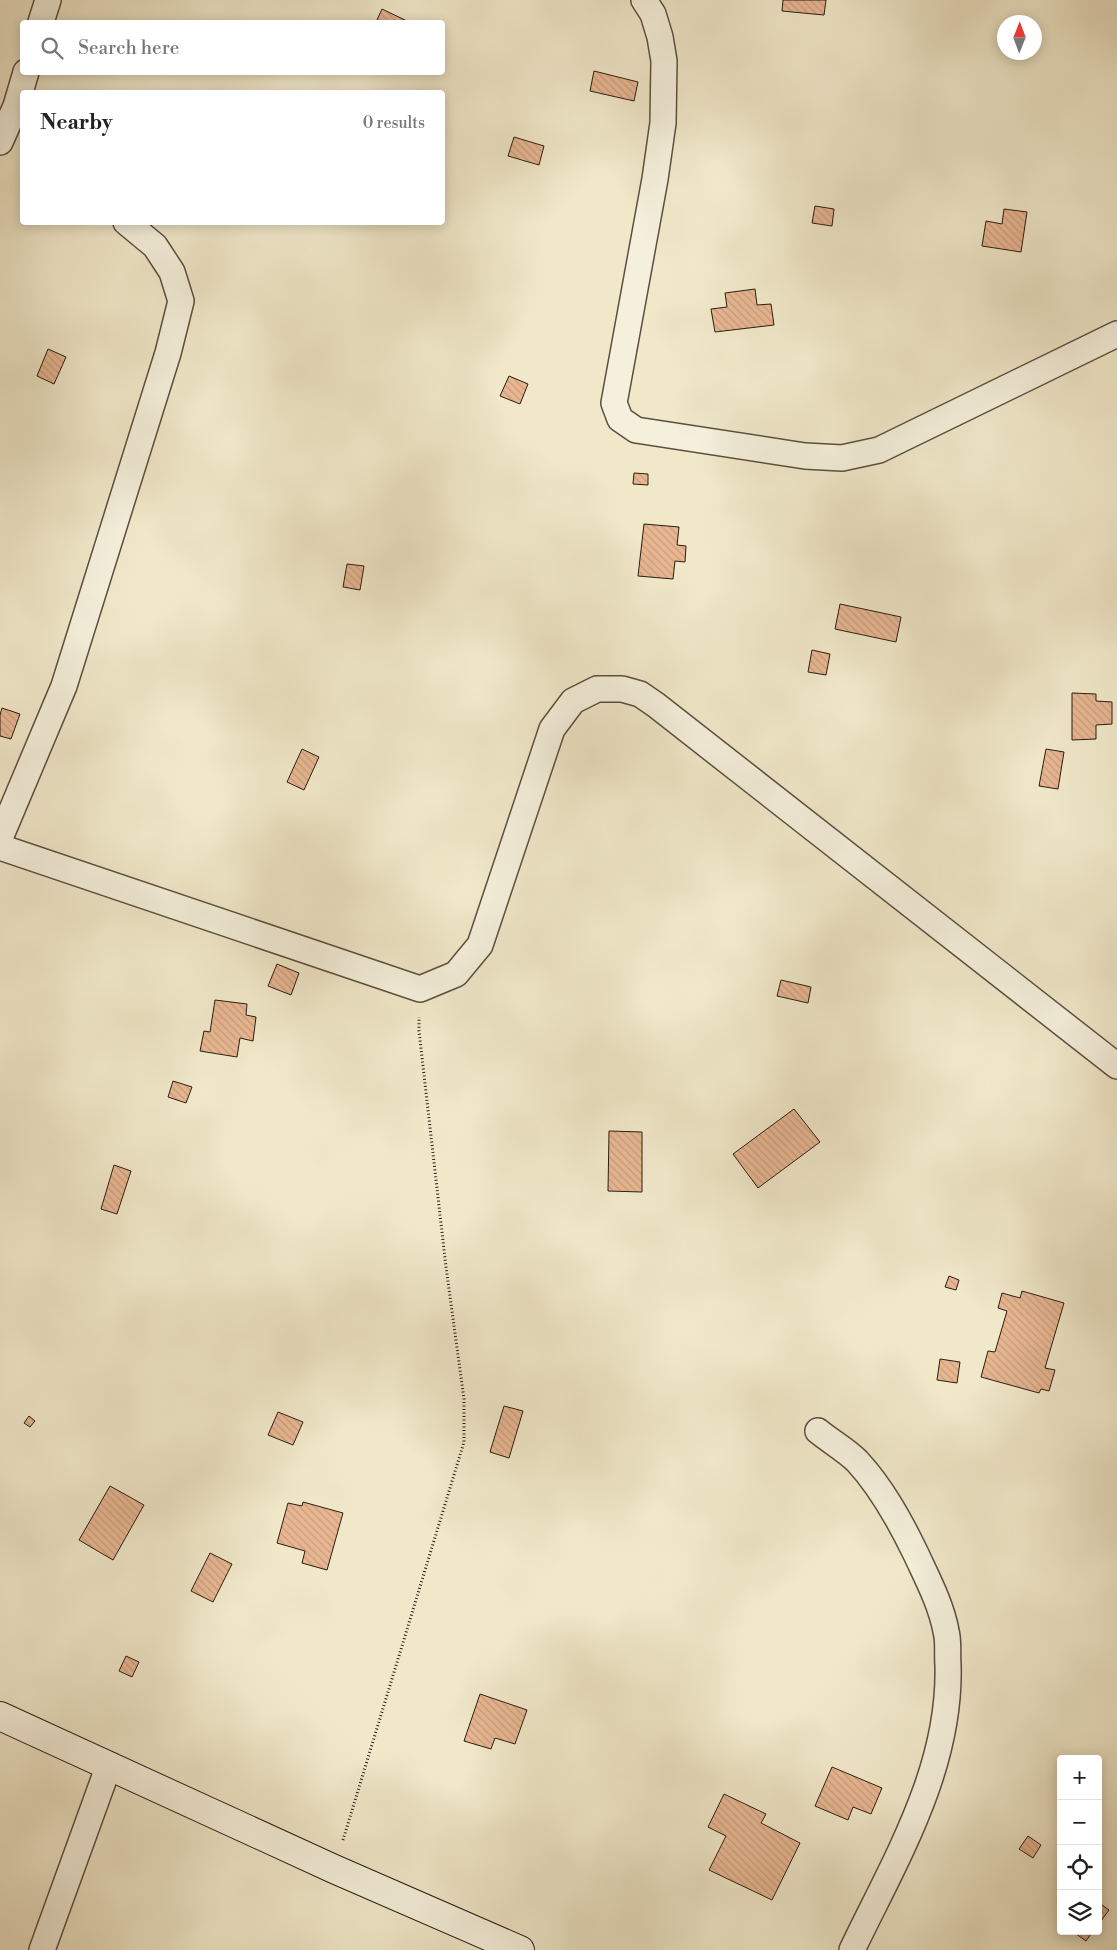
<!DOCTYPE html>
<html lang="en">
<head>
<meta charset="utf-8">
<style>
	:root { --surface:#fff; --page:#f6f6f6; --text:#222; --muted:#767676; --line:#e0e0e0 }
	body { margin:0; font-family:"Libre Bodoni",serif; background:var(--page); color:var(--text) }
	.controls { position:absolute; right:15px; bottom:15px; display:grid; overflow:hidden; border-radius:5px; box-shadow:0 2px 12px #0003 }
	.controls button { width:45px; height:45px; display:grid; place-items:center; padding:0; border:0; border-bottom:1px solid var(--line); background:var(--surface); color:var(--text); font:25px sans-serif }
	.compass { position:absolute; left:997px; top:15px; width:45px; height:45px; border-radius:50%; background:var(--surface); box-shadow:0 2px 12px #0003; rotate:1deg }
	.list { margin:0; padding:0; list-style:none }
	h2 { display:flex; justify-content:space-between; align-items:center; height:65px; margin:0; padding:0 20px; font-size:21px }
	h2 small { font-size:16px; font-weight:400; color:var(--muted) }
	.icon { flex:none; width:28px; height:28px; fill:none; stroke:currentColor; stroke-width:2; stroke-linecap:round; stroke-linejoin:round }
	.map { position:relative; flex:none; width:1117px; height:1950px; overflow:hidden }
	.search { position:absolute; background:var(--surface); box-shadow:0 2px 12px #0003; left:20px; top:20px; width:425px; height:55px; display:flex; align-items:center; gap:12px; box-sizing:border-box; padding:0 18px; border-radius:5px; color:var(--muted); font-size:19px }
	.panel { position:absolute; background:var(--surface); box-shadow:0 2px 12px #0003; left:20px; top:90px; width:425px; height:135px; border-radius:5px }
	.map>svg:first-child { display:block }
</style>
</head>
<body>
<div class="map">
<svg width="1117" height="1950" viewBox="0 0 1117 1950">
	<defs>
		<pattern id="building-back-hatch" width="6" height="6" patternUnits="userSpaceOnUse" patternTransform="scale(1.25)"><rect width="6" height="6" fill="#e8b792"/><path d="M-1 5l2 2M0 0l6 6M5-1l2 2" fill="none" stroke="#c79d7d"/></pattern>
	</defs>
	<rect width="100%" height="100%" fill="#f0e8c9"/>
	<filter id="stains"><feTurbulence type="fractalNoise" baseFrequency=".004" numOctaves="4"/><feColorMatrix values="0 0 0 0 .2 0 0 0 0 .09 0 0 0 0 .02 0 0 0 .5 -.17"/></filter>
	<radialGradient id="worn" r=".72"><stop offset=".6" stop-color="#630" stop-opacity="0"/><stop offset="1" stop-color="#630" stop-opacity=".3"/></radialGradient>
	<path fill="url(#building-back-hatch)" stroke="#2a1c12" d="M783 0H826L824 15 782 11Z
		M382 9 409 22H376Z
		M594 71 638 82 634 101 590 91Z
		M514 137 544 146 539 165 508 156Z
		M815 206 834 209 832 226 812 223Z
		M1004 209 1027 212 1021 252 982 246 986 221 1002 224Z
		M755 289 757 305 771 304 774 325 715 332 711 309 727 307 725 293Z
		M48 349 66 357 54 384 37 376Z
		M509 376 528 384 520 404 500 396Z
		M634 473 648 474V485L633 484Z
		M644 524 679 527 677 545 686 546 685 562 675 561 673 579 638 576Z
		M347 564 364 566 360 590 343 587Z
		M840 604 901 617 896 642 835 629Z
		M812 650 830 654 826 675 808 672Z
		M1072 693 1096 694V701L1112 702V724L1096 725V739L1072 740Z
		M2 708 20 714 11 739 0 736V715Z
		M302 749 319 757 304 790 287 782Z
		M1046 749 1064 752 1058 789 1039 786Z
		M277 964 299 973 291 995 268 986Z
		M781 980 811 987 808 1003 777 996Z
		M215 1000 247 1004 246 1015 256 1017 253 1041 240 1038 237 1057 200 1051 204 1031 210 1032Z
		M173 1081 192 1087 186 1103 168 1097Z
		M794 1109 820 1142 758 1188 733 1154Z
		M609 1131 642 1132V1192L608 1191Z
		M114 1165 131 1171 117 1214 101 1209Z
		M949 1276 959 1280 956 1290 945 1287Z
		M1022 1291 1064 1303 1045 1368 1055 1370 1049 1391 1041 1389 1039 1393 981 1377 988 1351 995 1352 1007 1311 998 1308 1002 1293 1020 1298Z
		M940 1359 960 1362 957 1383 937 1380Z
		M504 1406 523 1411 509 1458 490 1452Z
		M278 1412 303 1422 293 1445 268 1435Z
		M29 1416 35 1421 30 1427 24 1423Z
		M110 1486 144 1505 113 1560 79 1540Z
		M303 1502 343 1513 327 1570 302 1563 305 1551 277 1543 288 1503 302 1506Z
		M210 1553 232 1564 213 1602 191 1591Z
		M126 1656 139 1662 132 1677 119 1671Z
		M480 1694 527 1710 515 1744 495 1738 491 1749 464 1741Z
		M832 1767 882 1788 871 1814 853 1807 848 1820 815 1806Z
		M724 1794 766 1814 761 1823 800 1843 772 1900 709 1870 726 1836 708 1827Z
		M1028 1836 1041 1845 1033 1858 1019 1849Z
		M1098 1902 1109 1910 1098 1925Z
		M1072 1931H1093L1086 1941Z"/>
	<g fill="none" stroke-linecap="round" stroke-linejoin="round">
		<defs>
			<path id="street" d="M644 0 653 14 660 37 664 61 663 123 655 179 614 403 620 419 636 430 805 456 842 458 879 450 1117 334
				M41 22 48 0
				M0 142 16 106 26 72
				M0 838 64 686 168 353 181 301 172 272 155 246 126 222
				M0 847 420 989 456 974 480 945 552 729 573 701 597 689H622L640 694 656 705 1117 1066
				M818 1431C830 1441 846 1450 857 1461 882 1488 900 1521 916 1554 927 1578 941 1604 946 1631 949 1642 947 1654 948 1665 951 1769 895 1860 852 1950
				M42 1950 109 1765"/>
			<path id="secondary" d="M0 1716 334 1869 520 1950"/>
		</defs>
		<use href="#street" stroke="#5c4f40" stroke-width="28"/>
		<use href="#secondary" stroke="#2a1c12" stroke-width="30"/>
		<path stroke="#2a1c12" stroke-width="3" stroke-dasharray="1 2.5" stroke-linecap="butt" d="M343 1840 464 1442V1399L446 1267 419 1031V1017"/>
		<use href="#street" stroke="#f5f0dc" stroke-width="25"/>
		<use href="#secondary" stroke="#f5f0dc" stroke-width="28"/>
	</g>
	<rect width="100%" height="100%" filter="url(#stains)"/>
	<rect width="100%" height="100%" fill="url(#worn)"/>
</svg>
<div class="controls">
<button>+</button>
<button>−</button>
<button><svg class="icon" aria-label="locate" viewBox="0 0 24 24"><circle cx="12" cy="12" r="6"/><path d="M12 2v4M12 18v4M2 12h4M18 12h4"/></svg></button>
<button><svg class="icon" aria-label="layers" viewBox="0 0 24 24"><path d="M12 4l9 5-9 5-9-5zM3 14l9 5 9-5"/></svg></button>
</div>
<svg class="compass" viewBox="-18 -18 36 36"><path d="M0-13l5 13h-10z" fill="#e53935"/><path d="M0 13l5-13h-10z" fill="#767676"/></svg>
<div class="search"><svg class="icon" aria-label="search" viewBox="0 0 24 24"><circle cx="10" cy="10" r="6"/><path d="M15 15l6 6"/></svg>Search here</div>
<section class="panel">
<h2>Nearby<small>0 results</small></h2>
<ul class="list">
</ul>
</section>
</div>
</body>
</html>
